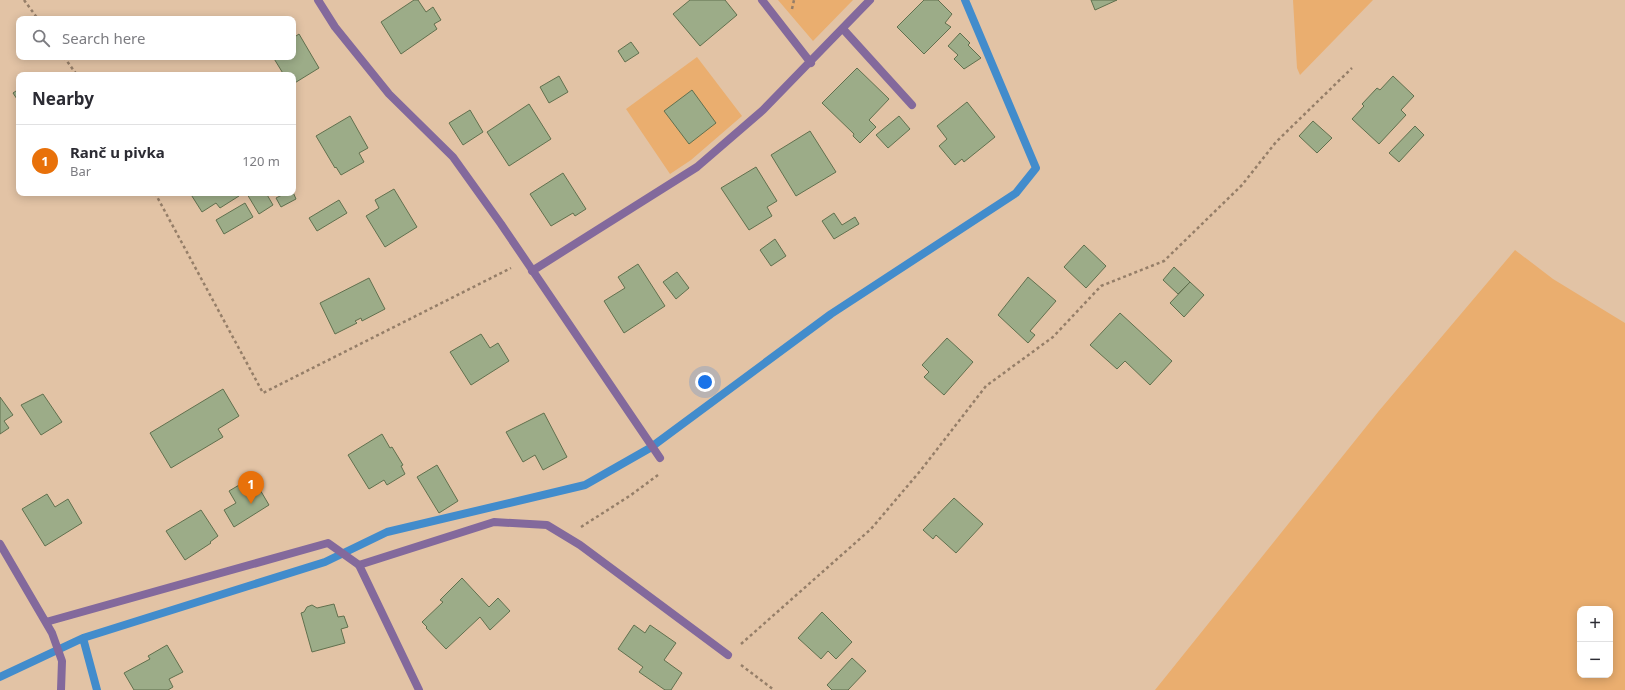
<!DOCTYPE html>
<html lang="en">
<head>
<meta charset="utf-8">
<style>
	:root { --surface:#fff; --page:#f2f2f3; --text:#2b2b33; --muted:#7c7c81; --line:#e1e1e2; --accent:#7c3aed }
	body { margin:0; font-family:"Noto Sans",sans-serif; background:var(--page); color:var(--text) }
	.controls { position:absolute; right:12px; bottom:12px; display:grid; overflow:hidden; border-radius:8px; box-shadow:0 2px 10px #0003 }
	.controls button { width:36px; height:36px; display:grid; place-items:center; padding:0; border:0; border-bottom:1px solid var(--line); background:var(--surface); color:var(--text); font:20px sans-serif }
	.you { position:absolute; left:705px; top:382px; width:14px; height:14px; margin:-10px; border:3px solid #fff; border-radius:50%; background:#1a73e8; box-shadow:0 0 0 6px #1a73e833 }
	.badge { display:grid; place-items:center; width:26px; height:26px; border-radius:50%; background:var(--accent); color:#fff; font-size:13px; font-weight:700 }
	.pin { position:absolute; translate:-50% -33px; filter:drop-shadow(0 1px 2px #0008) }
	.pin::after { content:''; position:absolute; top:21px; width:14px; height:12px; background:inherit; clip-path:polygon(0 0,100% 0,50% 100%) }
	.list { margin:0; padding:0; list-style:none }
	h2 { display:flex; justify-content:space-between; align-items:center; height:52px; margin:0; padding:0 16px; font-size:17px }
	h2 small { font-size:13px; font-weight:400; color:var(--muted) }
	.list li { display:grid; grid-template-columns:26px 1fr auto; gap:12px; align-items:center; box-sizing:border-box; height:72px; padding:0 16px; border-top:1px solid var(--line) }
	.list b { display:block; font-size:15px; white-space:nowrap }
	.list p { margin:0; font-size:13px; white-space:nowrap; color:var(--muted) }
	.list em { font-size:13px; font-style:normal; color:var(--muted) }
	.icon { flex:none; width:22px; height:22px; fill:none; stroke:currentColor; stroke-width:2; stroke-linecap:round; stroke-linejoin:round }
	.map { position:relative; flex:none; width:1625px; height:690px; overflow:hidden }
	.search { position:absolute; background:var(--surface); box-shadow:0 2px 10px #0003; left:16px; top:16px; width:280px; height:44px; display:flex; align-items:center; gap:10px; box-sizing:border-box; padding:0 14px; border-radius:8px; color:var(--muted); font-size:15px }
	.panel { position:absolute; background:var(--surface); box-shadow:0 2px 10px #0003; left:16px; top:72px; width:280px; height:124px; border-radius:8px }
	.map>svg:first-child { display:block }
</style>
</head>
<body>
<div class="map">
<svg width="1625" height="690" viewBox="0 0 1625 690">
	<rect width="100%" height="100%" fill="#e2c3a5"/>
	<path fill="#eaae6f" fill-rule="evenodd" d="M778 0H853L813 41Z
		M1293 0H1373L1300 75 1297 68Z
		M697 57 742 116 691 160 670 174 626 109Z
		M1515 250 1553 279 1625 323V690H1155L1378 412ZM1580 609H1610V675H1580Z"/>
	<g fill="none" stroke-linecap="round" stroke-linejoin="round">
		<path stroke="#428ccc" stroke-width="8" d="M0 677 83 638
			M97 690 83 638 325 562 387 532 585 485 650 448 831 314 1016 193 1036 168 965 0"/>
	</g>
	<path fill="#9cac88" stroke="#61704e" d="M414 0H418L426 12 433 7 441 20 434 24 437 29 401 54 381 22Z
		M690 0H725L737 15 700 46 673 14Z
		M924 0H938L952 14 945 23 951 27 924 54 897 27Z
		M1091 0H1117L1095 10Z
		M960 33 970 43 968 45 981 58 964 69 954 59 958 55 948 46Z
		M299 34 319 68 293 84V75H284L273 57H293V38Z
		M631 42 639 53 625 62 618 51Z
		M857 68 889 99 869 120 876 127 860 143 853 136 854 134 822 103Z
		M559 76 568 92 549 103 540 87Z
		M1393 76 1414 96 1401 110 1406 115 1379 144 1352 119 1364 106 1362 104 1377 88 1380 90Z
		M19 89V102L13 93Z
		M692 90 716 123 689 144 664 111Z
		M967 102 995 137 964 162 962 159 955 165 939 146 947 139 937 126Z
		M529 104 551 139 509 166 487 132Z
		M470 110 483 132 463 145 449 123Z
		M350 116 368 148 359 153 364 162 341 175 336 167 335 168 316 136Z
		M899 116 910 129 888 148 876 135Z
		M1313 121 1332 138 1317 153 1299 136Z
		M1415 126 1424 135 1399 162 1389 153Z
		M810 131 836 172 796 196 771 155Z
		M756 167 777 201 767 207 772 216 749 230 721 188Z
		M563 173 586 209 575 216 573 213 551 226 530 194Z
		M394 189 417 227 385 247 366 216 379 208 375 200Z
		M293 192 296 199 281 207 276 198 286 193Z
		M190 193H237L239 196 220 208 216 203 202 212Z
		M248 193H266L273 205 259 214 247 194Z
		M339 200 347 213 317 231 309 218Z
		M245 203 253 217 224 234 216 220Z
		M834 213 842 225 855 217 859 224 834 239 822 221Z
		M775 239 786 256 771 266 760 250Z
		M1084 245 1106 266 1086 288 1064 267Z
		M638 264 665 306 624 333 604 301 625 288 618 277Z
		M1174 267 1190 282 1178 294 1163 280Z
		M677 272 689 288 676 299 663 282Z
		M1028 277 1056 301 1030 331 1035 335 1028 343 998 315Z
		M369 278 385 309 362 321 361 318 355 321 357 323 335 334 320 303Z
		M1190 282 1204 295 1184 317 1170 303Z
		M1120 313 1172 361 1150 385 1125 361 1117 369 1090 345Z
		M481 334 490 348 498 343 509 361 471 385 450 352Z
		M947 338 973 362 944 395 924 377 929 372 922 365Z
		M223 389 239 416 218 429 223 437 171 468 150 433Z
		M43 394 62 422 41 435 21 405Z
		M0 397 13 415 4 421 9 428 0 434Z
		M544 413 567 457 543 470 535 455 523 462 506 432Z
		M382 434 390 448 392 447 403 465 401 466 405 474 387 485 384 480 369 489 348 455Z
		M437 465 458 501 439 513 417 477Z
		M246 481 253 492 259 488 269 505 234 527 224 510 236 503 229 491Z
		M47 494 55 507 68 499 82 523 45 546 22 509Z
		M954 498 983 524 956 553 936 535 933 539 923 530Z
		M201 510 218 536 210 542 211 543 185 560 166 531Z
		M462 578 489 607 498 598 510 611 490 630 480 617 446 649 426 628 427 627 422 622 443 602 440 600Z
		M334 604 338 617 344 616 348 627 341 629 345 643 312 652 301 613 304 612 307 607 312 605 317 608Z
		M822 612 852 642 836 659 828 651 821 659 798 638Z
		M634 625 645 633 650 625 676 643 664 660 682 673 671 690H665L639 672 643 667 618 649Z
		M167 645 183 672 169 679 173 687 168 690H134L124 673 150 659 148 656Z
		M852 658 866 671 848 690H832L827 685Z"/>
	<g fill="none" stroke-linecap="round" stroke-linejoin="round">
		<path stroke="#957e68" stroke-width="2.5" stroke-dasharray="3 3" stroke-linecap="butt" d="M24 0 38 19
			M792 9 794 0
			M64 57 77 75
			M155 193 263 393 511 268
			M581 527 631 495 658 475
			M741 644 871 529 921 470 986 386 1053 337 1101 286 1164 261 1242 185 1276 142 1352 68
			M741 665 774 690"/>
		<path stroke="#83699c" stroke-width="8" d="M843 29 912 105
			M419 690 359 565 494 522 547 525 580 545 728 655"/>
		<path stroke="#83699c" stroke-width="8" d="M318 0 335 27 389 94 453 157 501 224 660 458
			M762 0 811 63
			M532 271 697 167 763 110 870 0
			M0 544 52 633 62 661 61 690
			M46 622 328 543 359 565"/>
	</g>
</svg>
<div class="controls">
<button>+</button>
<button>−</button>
</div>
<div class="you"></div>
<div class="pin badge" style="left:251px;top:504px;background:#e8710a">1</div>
<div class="search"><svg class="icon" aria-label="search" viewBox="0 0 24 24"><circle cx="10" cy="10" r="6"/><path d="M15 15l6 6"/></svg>Search here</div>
<section class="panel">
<h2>Nearby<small></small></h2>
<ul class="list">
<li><span class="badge" style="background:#e8710a">1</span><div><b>Ranč u pivka</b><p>Bar</p></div><em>120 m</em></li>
</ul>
</section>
</div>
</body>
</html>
